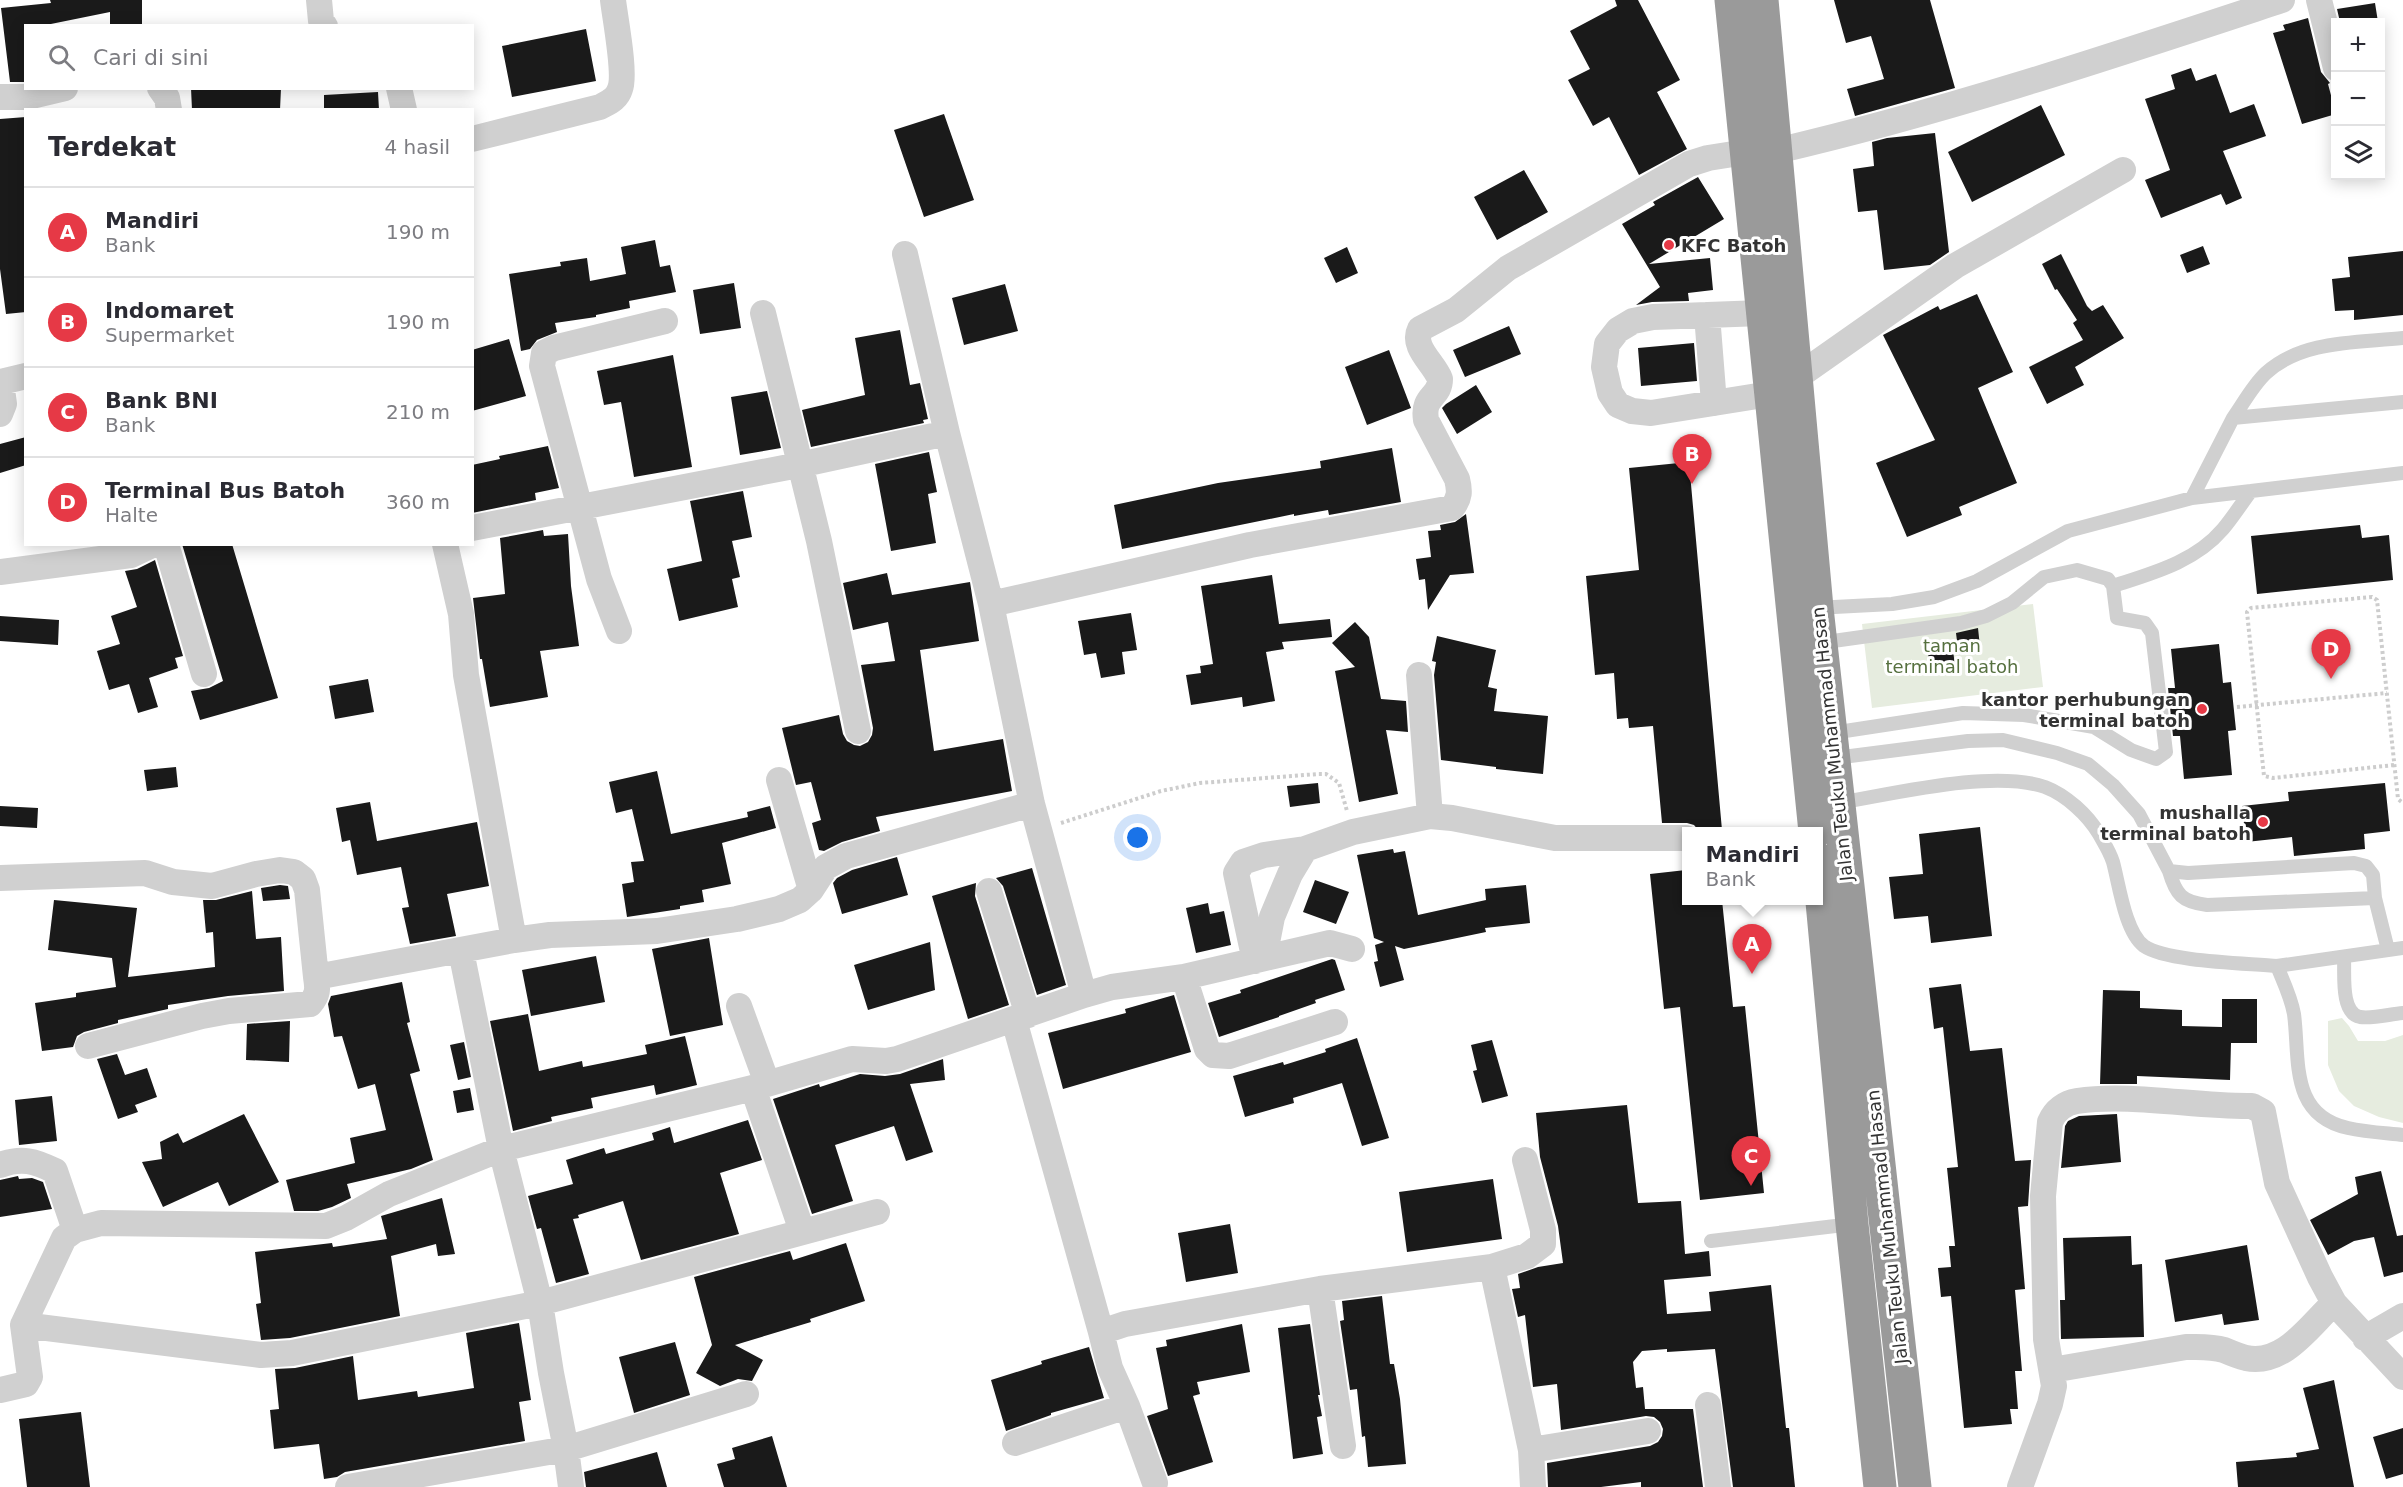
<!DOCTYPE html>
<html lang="id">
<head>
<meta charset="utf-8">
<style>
	:root { --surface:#fff; --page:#f7f7f7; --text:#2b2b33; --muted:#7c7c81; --line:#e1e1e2; --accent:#e63946 }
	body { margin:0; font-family:"DejaVu Sans",sans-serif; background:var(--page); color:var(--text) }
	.controls { position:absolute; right:18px; top:18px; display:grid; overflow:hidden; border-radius:0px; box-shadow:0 3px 15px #0003 }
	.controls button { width:54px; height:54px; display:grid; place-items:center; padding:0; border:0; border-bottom:2px solid var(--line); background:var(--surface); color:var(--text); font:30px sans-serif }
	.you { position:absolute; left:1138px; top:838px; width:21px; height:21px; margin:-15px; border:4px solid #fff; border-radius:50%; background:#1a73e8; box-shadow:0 0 0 9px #1a73e833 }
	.badge { display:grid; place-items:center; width:39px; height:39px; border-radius:50%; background:var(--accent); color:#fff; font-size:20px; font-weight:700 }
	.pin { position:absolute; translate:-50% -50px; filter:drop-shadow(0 2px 3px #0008) }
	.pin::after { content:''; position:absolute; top:32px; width:21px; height:18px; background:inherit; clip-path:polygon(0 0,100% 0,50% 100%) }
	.popup { position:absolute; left:1682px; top:827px; width:141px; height:78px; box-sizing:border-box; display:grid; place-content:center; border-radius:0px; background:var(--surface); filter:drop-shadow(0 2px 4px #0005); font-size:20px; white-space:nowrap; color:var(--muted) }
	.popup b { font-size:22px; color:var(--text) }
	.popup::after { content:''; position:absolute; left:50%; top:100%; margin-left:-12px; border:12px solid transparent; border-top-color:var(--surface) }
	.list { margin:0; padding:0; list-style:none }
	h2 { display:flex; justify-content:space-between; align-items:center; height:78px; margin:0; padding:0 24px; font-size:26px }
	h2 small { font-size:20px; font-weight:400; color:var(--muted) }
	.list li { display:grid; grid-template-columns:39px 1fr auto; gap:18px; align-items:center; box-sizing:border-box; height:90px; padding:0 24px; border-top:2px solid var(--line) }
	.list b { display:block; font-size:22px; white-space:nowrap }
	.list p { margin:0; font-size:20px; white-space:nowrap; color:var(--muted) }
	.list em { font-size:20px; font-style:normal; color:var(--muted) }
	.icon { flex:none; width:33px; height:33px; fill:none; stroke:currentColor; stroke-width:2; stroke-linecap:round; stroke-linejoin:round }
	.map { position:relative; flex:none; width:2403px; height:1487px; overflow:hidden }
	.search { position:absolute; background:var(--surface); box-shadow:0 3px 15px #0003; left:24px; top:24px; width:450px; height:66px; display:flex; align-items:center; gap:15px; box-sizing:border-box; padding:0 21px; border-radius:0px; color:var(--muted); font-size:22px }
	.panel { position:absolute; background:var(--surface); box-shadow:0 3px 15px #0003; left:24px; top:108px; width:450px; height:438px; border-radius:0px }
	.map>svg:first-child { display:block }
</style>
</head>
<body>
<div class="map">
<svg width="2403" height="1487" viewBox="0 0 2403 1487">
	<rect width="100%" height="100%" fill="#fff"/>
	<path fill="#e6ecdf" d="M2033 604 2043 687 1872 708 1862 624Z
		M2342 1018 2349 1026 2358 1041H2385L2403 1035V1123L2379 1117 2354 1106 2339 1091 2328 1065V1021Z"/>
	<path fill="#1a1a1a" d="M50 0H142V26H110V12L41 26H26V82H10L1 8 51 3Z
		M1615 0H1638L1680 80 1657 92 1687 149 1639 175 1609 117 1593 126 1568 80 1590 69 1570 31 1617 6Z
		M1834 0H1930L1955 88 1855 116 1847 89 1884 79 1871 36 1846 43Z
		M2375 3 2378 22H2340L2337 9Z
		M2308 18 2321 72 2330 83 2328 84 2336 114 2302 124 2273 33 2285 30 2283 25Z
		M586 29 596 81 512 97 502 46Z
		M2191 68 2196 81 2216 74 2230 113 2254 104 2266 136 2223 151 2242 198 2226 205 2221 194 2161 218 2145 180 2170 170 2145 99 2175 89 2171 75Z
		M191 88H281L280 110H192Z
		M378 92 379 110H324V95Z
		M2041 105 2065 155 1972 202 1948 152Z
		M944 114 974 200 924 217 894 130Z
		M26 117V312L6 314 0 269V119Z
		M1935 133 1949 252 1930 265 1884 270 1877 210 1858 212 1853 169 1874 166 1872 142 1887 138Z
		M1524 170 1548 212 1497 240 1474 197Z
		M1698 177 1724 219 1649 264 1710 258 1713 290 1688 293 1689 301 1652 302 1636 305 1660 287 1622 224 1655 205 1653 202Z
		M655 240 660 267 670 265 676 292 629 301 630 308 596 315V317L555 323 557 332 537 340 530 349 521 351 509 274 561 266 560 262 587 258 590 281 626 274 621 247Z
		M2203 246 2210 264 2187 273 2180 255Z
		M1347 247 1358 273 1336 283 1324 258Z
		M2403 251V315L2354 320V310L2335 311 2332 279 2350 277 2348 257Z
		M2061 254 2087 306 2092 311 2103 305 2124 338 2075 367 2084 385 2047 404 2029 367 2083 340 2073 323 2077 320 2057 289 2055 290 2042 264Z
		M734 283 741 328 700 334 693 290Z
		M1005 284 1018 331 964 345 952 298Z
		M1977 294 2013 372 1978 388 2017 483 1959 507 1962 515 1907 537 1876 463 1935 440 1883 335 1938 306 1940 310Z
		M1509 326 1521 354 1465 377 1453 350Z
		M900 330 910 385 920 383 928 419 923 420 924 423 811 447 802 410 865 395 855 338Z
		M509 339 526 396 472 411V350Z
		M1694 343 1697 381 1641 386 1638 348Z
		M1389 350 1411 408 1367 425 1345 367Z
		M673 355 692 467 634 477 621 402 604 405 597 371Z
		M1476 385 1492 412 1457 434 1442 408 1446 404Z
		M767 391 781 448 740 455 731 397Z
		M26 437V465L0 473V444Z
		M548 446 559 488 535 493 536 500 472 513V465L500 459 499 456Z
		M1392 448 1401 502 1329 515 1328 510 1294 516V514L1122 549 1114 505 1218 483 1321 468 1320 461Z
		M929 452 937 492 928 494 936 543 891 551 875 464Z
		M1689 462 1722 830 1708 831H1699L1694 825 1687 823H1662L1653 726 1629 728 1628 718 1617 719 1614 673 1595 675 1586 576 1639 570 1629 468Z
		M743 491 752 537 732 541 740 577 732 579 738 607 679 621 667 569 702 561 690 501Z
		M1466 514 1474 573 1450 575 1428 610 1425 579 1419 580 1416 559 1431 557 1428 531 1441 530 1440 525 1455 522Z
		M2360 525 2362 538 2389 535 2393 580 2257 594 2251 536Z
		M543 530 544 536 568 534 571 586 579 646 540 651 548 697 490 707 482 659H480L473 598 505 594 500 538Z
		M182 544H232L278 698 200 720 191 691 209 688 223 681Z
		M155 560 183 656 175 658 178 668 149 678 158 707 138 713 129 684 109 690 97 651 120 644 111 616 137 607 125 571 137 569Z
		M887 573 892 595 970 582 979 641 920 650 934 751 1003 739 1012 791 876 817 880 831 842 842 824 851 819 850 812 823 821 820 811 782 796 785 782 728 839 715 843 734 847 741 854 745 860 746 868 742 872 735 873 728 861 665 895 661 888 622 853 630 843 583Z
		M1272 575 1279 624 1330 619 1332 637 1282 642 1284 649 1266 652 1275 701 1243 707 1242 697 1191 705 1186 675 1201 673 1200 666 1213 664 1201 586Z
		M1131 613 1137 650 1122 652 1125 674 1101 678 1096 653 1084 655 1078 621Z
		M0 616 59 620 58 645 0 641Z
		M1355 622 1369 637 1381 699 1406 701 1408 732 1386 730 1398 794 1359 802 1335 671 1355 667 1332 643Z
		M1978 628 1980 647 1958 649 1956 633Z
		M1437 636 1496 650 1488 687 1497 689 1494 711 1548 716 1543 774 1496 769V767L1441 760 1434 675 1436 662 1432 661Z
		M1952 642 1955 666 1930 668 1927 645Z
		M2219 644 2223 683 2231 682 2236 730 2228 731 2232 775 2184 779 2180 736H2173L2168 688H2175L2171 649Z
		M368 679 374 712 335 719 329 686Z
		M176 767 178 787 147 791 144 770Z
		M657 771 671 834 748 817 747 812 770 806 776 828 722 843 731 884 702 890 704 902 680 906V909L627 917 622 884 634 882 631 862 644 861 632 809 616 813 609 782Z
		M1318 783 1320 803 1290 807 1287 786Z
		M2385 783 2390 831 2364 834 2365 849 2294 856 2292 837 2246 842 2242 806 2289 801 2288 792Z
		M370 802 377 841 477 822 489 886 447 894 456 936 410 944 402 908 409 907 401 867 357 875 350 840 342 842 336 808Z
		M0 806 38 808 37 828 0 826Z
		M1980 827 1992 936 1931 943 1928 916 1894 919 1889 877 1923 874 1919 834Z
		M1393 849 1394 853 1405 851 1418 915 1486 900 1485 889 1526 885 1530 923 1485 928 1486 932 1404 949 1395 946 1404 980 1380 987 1374 962 1378 961 1375 945 1384 942 1374 938 1357 855Z
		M897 857 908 895 842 914 833 883 837 878 852 870Z
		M1032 868 1066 985 1037 995 1003 886 996 878Z
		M1686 870V900H1722L1733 1007 1745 1006 1764 1193 1700 1200 1680 1007 1664 1009 1650 874Z
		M1315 880 1349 892 1336 924 1303 912Z
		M976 883 975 896 1009 1005 968 1019 932 896Z
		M280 885 288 886 290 899 263 901 261 888Z
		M252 891 256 939 281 937 284 991 228 996 168 1005V1009L118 1020V1023L84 1032 77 1036 73 1047 42 1051 35 1003 76 997V993L116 987 112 958 48 950 54 900 137 908 128 977 215 967 213 932 206 933 203 900H216Z
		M1208 903 1210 914 1224 911 1231 945 1196 953 1186 908Z
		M709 938 723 1025 670 1036 652 949Z
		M930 942 935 990 868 1010 854 965Z
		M596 956 605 1002 531 1016 522 970Z
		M1332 959 1335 960 1345 990 1315 1000 1316 1003 1279 1016V1017L1219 1037 1208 1003 1241 993 1240 990Z
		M402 982 410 1022 407 1023 420 1071 410 1074 433 1160 411 1169 347 1184 351 1198 332 1207 318 1211H294L286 1180 355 1163 350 1138 386 1130 375 1084 358 1089 342 1036 334 1037 328 1004 331 996Z
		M1961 984 1970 1051 2002 1048 2015 1161 2031 1160 2028 1206 2018 1207 2025 1289 2015 1290 2022 1371H2015L2018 1409H2010L2012 1424 1964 1428 1951 1296 1941 1297 1938 1268 1951 1267 1949 1246H1955L1947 1168 1958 1167 1943 1027 1934 1029 1929 988Z
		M2103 990 2140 991V1008L2182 1010V1026L2222 1027V999H2257V1043H2231L2230 1080 2137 1076V1084H2100Z
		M1174 995 1191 1052 1063 1089 1048 1033 1126 1013 1125 1009Z
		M528 1014 539 1071 582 1061 583 1067 647 1054 645 1045 685 1036 697 1085 656 1095 654 1085 591 1098 593 1108 551 1117 552 1121 513 1131 490 1021Z
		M290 1021 289 1062 246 1060 247 1024Z
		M1357 1038 1389 1138 1362 1146 1342 1083 1293 1098 1294 1103 1245 1117 1233 1076 1283 1062 1284 1065 1326 1052 1325 1049Z
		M1492 1040 1508 1096 1482 1103 1473 1071 1477 1070 1471 1045Z
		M464 1042 471 1077 458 1080 450 1045Z
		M117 1054 125 1075 147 1068 157 1097 135 1105 138 1112 118 1119 97 1059Z
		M943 1059 945 1080 910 1084 933 1152 906 1161 894 1126 835 1145 853 1201 812 1214 773 1099 819 1084 820 1087 860 1074 885 1076 900 1074Z
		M470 1088 474 1110 457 1113 453 1091Z
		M52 1096 57 1141 19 1145 15 1100Z
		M1627 1105 1638 1203 1681 1201 1685 1254 1709 1251 1711 1276 1664 1280 1667 1314 1711 1311 1709 1292 1771 1285 1786 1428H1789L1795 1487H1733L1715 1349 1667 1352V1349L1642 1351 1633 1362 1636 1388 1643 1387 1645 1409H1693L1703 1487H1641V1482L1601 1487H1548L1547 1463 1650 1446 1658 1442 1662 1436 1663 1429 1660 1422 1654 1417 1646 1416 1561 1430 1557 1384 1533 1387 1525 1315 1518 1317 1512 1289 1520 1288 1518 1274 1538 1267 1563 1263 1558 1226 1540 1157 1536 1113Z
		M244 1114 279 1182 229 1206 218 1182 163 1207 142 1162 162 1159 160 1142 178 1133 183 1143Z
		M2117 1114 2121 1162 2061 1168 2065 1126 2068 1121 2079 1116Z
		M748 1120 762 1160 720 1173 739 1234 641 1260 623 1201 578 1215 579 1218 573 1219 589 1274 556 1283 541 1228 537 1229 528 1196 573 1184 566 1160 604 1148 606 1154 654 1140 652 1133 670 1127 674 1143Z
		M2381 1171 2397 1236 2403 1235V1272L2384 1277 2374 1237 2354 1241 2328 1255 2310 1220 2358 1194 2355 1177Z
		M18 1176 19 1179 32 1178 43 1182 52 1209 0 1217V1180Z
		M1493 1179 1502 1239 1407 1252 1399 1192Z
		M442 1198 455 1254 438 1256 436 1244 391 1256 400 1316 290 1338 261 1340 256 1304 261 1303 255 1252 332 1243 333 1247 387 1239 381 1216Z
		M1230 1224 1238 1273 1186 1282 1178 1233Z
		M2131 1236 2132 1265 2142 1264 2144 1337 2061 1339 2060 1300H2065L2063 1238Z
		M846 1243 865 1301 810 1319 811 1322 735 1345 763 1360 752 1381 738 1379 720 1386 696 1373 712 1345 694 1277 790 1251 793 1260Z
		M2247 1245 2259 1320 2224 1325 2222 1314 2175 1322 2165 1260Z
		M1382 1296 1390 1364H1394L1400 1399 1406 1464 1368 1467 1365 1436 1362 1437 1357 1389 1350 1390 1340 1321 1344 1320 1342 1301Z
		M519 1323 531 1400 519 1402 525 1441 345 1472 337 1477 324 1479 319 1444 274 1449 270 1410 279 1409 275 1369 295 1368 353 1356 358 1400 417 1391 418 1397 474 1388 466 1333Z
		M1242 1324 1250 1372 1197 1382 1200 1394 1193 1396 1213 1462 1168 1476 1147 1416 1168 1409 1156 1348 1167 1346 1166 1340Z
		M1310 1324 1320 1395H1318L1322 1416 1317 1417 1323 1454 1293 1459 1278 1328Z
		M675 1342 690 1395 634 1413 619 1357Z
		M1089 1347 1104 1398 1051 1413V1415L1006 1431 991 1380 1042 1364 1041 1361Z
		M2334 1380 2354 1487H2238L2236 1462 2297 1457 2296 1453 2319 1449 2303 1388Z
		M81 1412 90 1487H27L19 1419Z
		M2403 1428V1474L2386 1479 2373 1437Z
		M772 1436 787 1487H724L717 1464 735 1459 732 1448Z
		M657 1452 667 1487H586L584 1472Z"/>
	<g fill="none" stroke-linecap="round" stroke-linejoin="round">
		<path stroke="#cdcdcd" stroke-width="4" stroke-dasharray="3 3" stroke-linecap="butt" d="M2237 707 2387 693
			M2394 765 2273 778 2264 776 2247 612 2251 608 2372 597 2377 600 2398 799 2403 803
			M1061 823 1161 791 1200 783 1318 774H1326L1339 783 1347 811"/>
		<path stroke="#d0d0d0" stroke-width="14" d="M2233 418C2243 404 2253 385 2266 373 2302 340 2357 343 2403 338
			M2192 498 2403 473
			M2113 586C2153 573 2195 562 2223 529 2233 517 2242 503 2251 491
			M1815 608 1892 604 1934 597 1977 581 2068 531 2192 498 2233 418 2403 402
			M1819 643 1961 623 1986 616 2012 603 2044 577 2077 570 2108 579 2113 586 2117 618 2145 623 2152 633 2166 752 2156 759 2131 750 2094 727 2024 715 1963 713 1832 733
			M1835 758 1968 741 2003 740 2057 753 2088 764 2113 785 2139 814 2169 871 2188 873 2354 863 2366 866 2373 875 2375 898 2388 950
			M1838 803C1893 794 1993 769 2045 787 2066 795 2088 815 2099 834 2104 843 2110 852 2113 862 2119 884 2125 932 2144 946 2167 962 2246 963 2277 966 2283 981 2291 997 2294 1014 2300 1059 2289 1115 2348 1128 2366 1132 2385 1133 2403 1135
			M2169 871C2176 895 2182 902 2207 905L2375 898
			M2344 957C2345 973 2340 1013 2360 1017 2373 1019 2390 1014 2403 1013
			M2277 966 2403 948
			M1711 1241 1852 1224"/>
		<path stroke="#d0d0d0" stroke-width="26" d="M319 0 321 21 325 26
			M2319 0 2336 68
			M160 88 167 98 169 110
			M399 88 404 110
			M0 97H27L65 88
			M472 139 600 107C609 102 617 99 620 89 626 74 615 18 613 0
			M1776 151C1948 111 2115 55 2282 0
			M905 254 947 433
			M763 313 819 541 858 731
			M1762 313 1653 317 1633 321 1618 330 1607 344 1604 367 1610 393 1618 405 1632 411 1651 413 1770 394
			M1707 315 1714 403
			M1797 377 1955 266 2123 170
			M0 414 4 404 1 382 26 376
			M472 528 799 465 947 433 991 604 1250 545 1452 508C1460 498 1460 491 1457 479L1426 420C1422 395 1440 398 1440 379 1434 363 1411 347 1420 329L1456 310 1508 268 1689 164 1708 158 1746 152
			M166 544 204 674
			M445 544 461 614 466 675 514 940
			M0 572 131 555 154 544
			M991 604 1032 804 1084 995
			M619 631 599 579 542 366 544 353 554 348 665 321
			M1419 675 1430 816
			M779 780 811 890
			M0 878 145 873 173 882 212 886 256 874 280 870 294 872 303 879 307 890 316 977 514 940 550 935 657 931 737 919 779 909 800 900 811 890 826 867 846 856 1032 804
			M989 891 1028 1015
			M461 951 501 1149 540 1303 551 1373 566 1449 571 1487
			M1264 958 1272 917 1290 874 1305 849 1353 832 1430 816 1452 818 1555 838H1686
			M1255 961 1236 873 1243 862 1264 855 1305 849
			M1184 977 1207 1049 1213 1055 1229 1056 1335 1022
			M739 1006 767 1083
			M1014 1020 1101 1332
			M88 1046 202 1016 229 1011 310 1004C318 995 318 989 316 977
			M753 1088 802 1231
			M1525 1160 1543 1230V1244L1527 1256 1492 1267 1531 1450 1533 1487
			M0 1165C22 1157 35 1161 55 1171L75 1230
			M1320 1289 1343 1446
			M23 1325 261 1355 292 1353 540 1303 877 1212
			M2365 1338 2403 1316
			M2052 1370 2186 1347C2199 1347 2211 1346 2224 1350 2231 1353 2238 1356 2246 1358 2284 1366 2310 1325 2334 1303
			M0 1390 26 1384 30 1377 23 1325 64 1238 75 1230 101 1223 326 1226 346 1218 389 1194 501 1149 753 1088 852 1059 886 1061 897 1059 1084 995 1112 987 1184 977 1330 943 1352 949
			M1708 1405 1718 1487
			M1015 1443 1127 1406
			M1531 1450 1648 1431
			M1155 1483 1127 1406 1110 1368 1101 1332 1125 1324 1320 1289 1492 1267
			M348 1487 566 1449 746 1394
			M2020 1487 2050 1404 2054 1386 2046 1339 2043 1196 2050 1122C2055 1110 2065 1103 2077 1101 2132 1093 2196 1107 2252 1106L2263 1112 2277 1183 2320 1277 2334 1303 2403 1377"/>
		<path stroke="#9a9a9a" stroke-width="33" d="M1731 0 1815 832
			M1762 0 1817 608 1915 1487
			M1818 859 1852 1224 1880 1487"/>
	</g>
	<g fill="#e63946" stroke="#fff" stroke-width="2">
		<circle cx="1669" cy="245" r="6"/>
		<circle cx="2202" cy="709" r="6"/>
		<circle cx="2263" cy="822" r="6"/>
	</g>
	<g text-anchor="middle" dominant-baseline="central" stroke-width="6" stroke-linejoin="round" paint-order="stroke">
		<g font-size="18" font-weight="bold" fill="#333" stroke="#fff" text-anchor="end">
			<text x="1681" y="245" text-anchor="start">KFC Batoh</text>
			<text x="2190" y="699">kantor perhubungan<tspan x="2190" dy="21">terminal batoh</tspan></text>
			<text x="2251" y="812">mushalla<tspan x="2251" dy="21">terminal batoh</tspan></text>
		</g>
		<g font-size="18" fill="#56703f" stroke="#fff">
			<text x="1952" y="645">taman<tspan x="1952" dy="21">terminal batoh</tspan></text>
		</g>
		<g font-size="18" fill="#333" stroke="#fff">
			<text transform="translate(1832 744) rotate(-96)">Jalan Teuku Muhammad Hasan</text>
			<text transform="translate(1887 1227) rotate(-96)">Jalan Teuku Muhammad Hasan</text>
		</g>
	</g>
</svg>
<div class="controls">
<button>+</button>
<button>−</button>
<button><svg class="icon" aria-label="layers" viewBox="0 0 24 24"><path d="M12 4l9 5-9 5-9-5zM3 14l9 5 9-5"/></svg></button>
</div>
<div class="you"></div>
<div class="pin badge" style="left:1752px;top:974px">A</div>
<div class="popup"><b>Mandiri</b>Bank</div>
<div class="pin badge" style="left:1692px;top:484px">B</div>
<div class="pin badge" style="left:1751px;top:1186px">C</div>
<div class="pin badge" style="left:2331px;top:679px">D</div>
<div class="search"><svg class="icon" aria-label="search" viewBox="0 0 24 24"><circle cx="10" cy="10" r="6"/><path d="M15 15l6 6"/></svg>Cari di sini</div>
<section class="panel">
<h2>Terdekat<small>4 hasil</small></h2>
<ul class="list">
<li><span class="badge">A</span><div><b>Mandiri</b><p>Bank</p></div><em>190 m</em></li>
<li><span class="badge">B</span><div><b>Indomaret</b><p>Supermarket</p></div><em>190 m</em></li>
<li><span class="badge">C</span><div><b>Bank BNI</b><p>Bank</p></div><em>210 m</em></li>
<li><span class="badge">D</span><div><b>Terminal Bus Batoh</b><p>Halte</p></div><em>360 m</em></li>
</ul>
</section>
</div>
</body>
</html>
